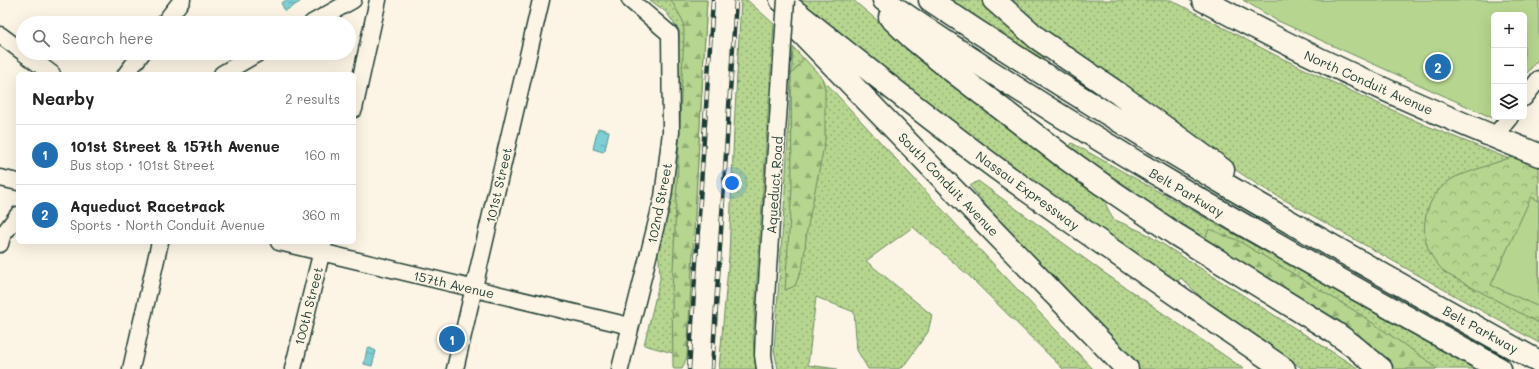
<!DOCTYPE html>
<html lang="en">
<head>
<meta charset="utf-8">
<style>
	:root { --surface:#fff; --page:#f6f6f6; --text:#222; --muted:#767676; --line:#e0e0e0; --accent:#1f6fb2 }
	body { margin:0; font-family:Mali,sans-serif; background:var(--page); color:var(--text) }
	.controls { position:absolute; right:12px; top:12px; display:grid; overflow:hidden; border-radius:6px; box-shadow:0 4px 16px #0002 }
	.controls button { width:36px; height:36px; display:grid; place-items:center; padding:0; border:0; border-bottom:1px solid var(--line); background:var(--surface); color:var(--text); font:20px sans-serif }
	.you { position:absolute; left:732px; top:183px; width:14px; height:14px; margin:-10px; border:3px solid #fff; border-radius:50%; background:#1a73e8; box-shadow:0 0 0 6px #1a73e833 }
	.badge { display:grid; place-items:center; width:26px; height:26px; border-radius:50%; background:var(--accent); color:#fff; font-size:13px; font-weight:700 }
	.pin { position:absolute; translate:-50% -50%; border:2px solid #fff; box-shadow:0 1px 4px #0006 }
	.list { margin:0; padding:0; list-style:none }
	h2 { display:flex; justify-content:space-between; align-items:center; height:52px; margin:0; padding:0 16px; font-size:17px }
	h2 small { font-size:13px; font-weight:400; color:var(--muted) }
	.list li { display:grid; grid-template-columns:26px 1fr auto; gap:12px; align-items:center; box-sizing:border-box; height:60px; padding:0 16px; border-top:1px solid var(--line) }
	.list b { display:block; font-size:15px; white-space:nowrap }
	.list p { margin:0; font-size:13px; white-space:nowrap; color:var(--muted) }
	.list em { font-size:13px; font-style:normal; color:var(--muted) }
	.icon { flex:none; width:22px; height:22px; fill:none; stroke:currentColor; stroke-width:2; stroke-linecap:round; stroke-linejoin:round }
	.map { position:relative; flex:none; width:1539px; height:369px; overflow:hidden }
	.search { position:absolute; background:var(--surface); box-shadow:0 4px 16px #0002; left:16px; top:16px; width:340px; height:44px; display:flex; align-items:center; gap:10px; box-sizing:border-box; padding:0 14px; border-radius:22px; color:var(--muted); font-size:15px }
	.panel { position:absolute; background:var(--surface); box-shadow:0 4px 16px #0002; left:16px; top:72px; width:340px; height:172px; border-radius:6px }
	.map>svg:first-child { display:block }
</style>
</head>
<body>
<div class="map">
<svg width="1539" height="369" viewBox="0 0 1539 369">
	<defs>
		<pattern id="grass-dots" width="8" height="8" patternUnits="userSpaceOnUse"><rect width="8" height="8" fill="#b6d58e"/><path d="M2 2h.1M6 6h.1" fill="none" stroke="#93ae75" stroke-width="1.8" stroke-linecap="round"/></pattern>
		<pattern id="forest-firs" width="22" height="20" patternUnits="userSpaceOnUse"><rect width="22" height="20" fill="#b6d58e"/><path d="M5 1l3.5 6h-7zM16 11l3.5 6h-7z" fill="#93ae75"/></pattern>
		<pattern id="park-crowns" width="20" height="18" patternUnits="userSpaceOnUse"><rect width="20" height="18" fill="#b6d58e"/><path d="M2 6a3 3 0 1 1 6 0M12 15a3 3 0 1 1 6 0" fill="none" stroke="#93ae75"/></pattern>
		<pattern id="water-ripples" width="26" height="14" patternUnits="userSpaceOnUse"><rect width="26" height="14" fill="#7dcfd4"/><path d="M2 4q2-2 4 0t4 0M15 11q2-2 4 0t4 0" fill="none" stroke="#66a9ad"/></pattern>
	</defs>
	<rect width="100%" height="100%" fill="#fcf5e5"/>
	<filter id="ink" filterUnits="userSpaceOnUse"><feTurbulence type="fractalNoise" baseFrequency=".025" numOctaves="2"/><feDisplacementMap in="SourceGraphic" scale="8" xChannelSelector="R" yChannelSelector="G"/><feConvolveMatrix kernelMatrix="1 2 1 2 8 2 1 2 1" color-interpolation-filters="sRGB"/></filter>
	<g filter="url(#ink)">
		<path fill="url(#grass-dots)" stroke="#6a8961" d="M650 0H707L687 357 644 345 660 279 659 257 655 255 676 138 679 30 666 12Z
			M741 0H747L774 24 753 339 756 369H719L729 256 734 129Z
			M795 0H853L975 103 1035 149 1101 195 1113 219 1145 233 1359 369H1303L1207 303 1181 278 1176 283 955 126Z
			M949 0H983L1012 28 1040 47 1043 59 969 14Z
			M1004 0H1171L1275 55 1351 91 1425 125 1539 171V343L1258 185 1187 137Z
			M793 47 964 233 1093 369H1063L968 275 913 227 866 261 932 315 928 332 903 367 897 369H868L857 350 854 312 816 297 808 365 837 369H778L774 350 784 208Z
			M1072 143 1474 369H1394L1380 356 1130 196 1133 190 1111 176 1107 180 1066 149Z
			M978 181 1103 272 1244 369H1135L1008 234 970 186Z"/>
		<path fill="url(#forest-firs)" stroke="#6a8961" d="M671 0H707L687 357 682 369H674L673 368 672 292 684 33 683 21Z
			M804 58 822 78 825 89V141L807 230 803 265 795 286 785 290 792 188 791 75Z
			M1209 229 1237 240 1355 311 1431 363 1437 369H1394L1380 356 1219 254 1205 239Z"/>
		<path fill="url(#park-crowns)" stroke="#6a8961" d="M1515 156 1539 166V323L1445 273C1438 265 1430 256 1427 245 1419 221 1430 192 1452 179 1457 175 1465 174 1472 171 1486 166 1500 161 1515 156Z"/>
		<path fill="#b6d58e" stroke="#6a8961" d="M1243 0H1539V58L1524 77V15H1494L1493 118 1276 20Z
			M1531 197 1539 201V307L1491 285Z"/>
		<path fill="url(#water-ripples)" stroke="#579594" d="M287 0H299L300 2 285 11 281 3Z
			M598 128 609 131 605 150 603 152 593 149Z
			M370 348 376 351 372 366 364 364 367 349Z"/>
		<g fill="none" stroke-linecap="round" stroke-linejoin="round">
			<defs>
				<path id="street" d="M164 23 182 0
					M312 23 353 0
					M0 35 23 52
					M24 53 52 74
					M126 74 142 53
					M222 74 258 53
					M1524 98 1539 79
					M354 109 378 0
					M1494 137 1510 117
					M0 178 18 182
					M279 242 630 326
					M0 244 2 236 18 215
					M131 369 160 242
					M293 369 324 242
					M455 369 541 0
					M620 369 663 197 671 132 670 34 630 0
					M765 369 763 355 764 328 781 74"/>
				<path id="primary" d="M1203 0C1312 59 1424 109 1539 155"/>
				<path id="highway" d="M781 0C852 57 923 114 996 168 1091 237 1188 303 1284 369
					M884 0C1081 137 1291 253 1500 369
					M930 0C1126 132 1332 247 1539 362
					M994 0 1037 38 1119 94 1223 170
					M890 17 912 38 946 66 1064 157 1103 185 1175 234 1334 332 1352 345 1381 369
					M794 25 1127 369"/>
			</defs>
			<use href="#street" stroke="#1f3d34" stroke-width="19"/>
			<use href="#primary" stroke="#1f3d34" stroke-width="25"/>
			<use href="#highway" stroke="#1f3d34" stroke-width="25"/>
			<use href="#street" stroke="#fcf5e5" stroke-width="16"/>
			<use href="#primary" stroke="#fcf5e5" stroke-width="22"/>
			<use href="#highway" stroke="#fcf5e5" stroke-width="22"/>
			<defs>
				<path id="rail" d="M689 369 713 0
					M712 369 736 0"/>
			</defs>
			<use href="#rail" stroke="#1f3d34" stroke-width="4.5"/>
			<use href="#rail" stroke="#fcf5e5" stroke-width="3" stroke-dasharray="9" stroke-linecap="butt"/>
			<defs>
				<path id="street-bridge" d="M781 74 786 0"/>
			</defs>
			<use href="#street-bridge" stroke="#1f3d34" stroke-width="19" stroke-linecap="butt"/>
			<use href="#street-bridge" stroke="#fcf5e5" stroke-width="16"/>
		</g>
	</g>
	<g text-anchor="middle" dominant-baseline="central" stroke-width="3.5" stroke-linejoin="round" paint-order="stroke">
		<g font-size="13" fill="#1f3d34" stroke="#fcf5e5">
			<text transform="translate(1369 82) rotate(24)">North Conduit Avenue</text>
			<text transform="translate(949 184) rotate(46)">South Conduit Avenue</text>
			<text transform="translate(498 185) rotate(-77)">101st Street</text>
			<text transform="translate(774 185) rotate(-86)">Aqueduct Road</text>
			<text transform="translate(1028 190) rotate(36)">Nassau Expressway</text>
			<text transform="translate(1187 192) rotate(30)">Belt Parkway</text>
			<text transform="translate(659 203) rotate(-79)">102nd Street</text>
			<text transform="translate(454 284) rotate(13)">157th Avenue</text>
			<text transform="translate(308 306) rotate(-76)">100th Street</text>
			<text transform="translate(1481 329) rotate(29)">Belt Parkway</text>
		</g>
	</g>
</svg>
<div class="controls">
<button>+</button>
<button>−</button>
<button><svg class="icon" aria-label="layers" viewBox="0 0 24 24"><path d="M12 4l9 5-9 5-9-5zM3 14l9 5 9-5"/></svg></button>
</div>
<div class="you"></div>
<div class="pin badge" style="left:452px;top:339px">1</div>
<div class="pin badge" style="left:1438px;top:67px">2</div>
<div class="search"><svg class="icon" aria-label="search" viewBox="0 0 24 24"><circle cx="10" cy="10" r="6"/><path d="M15 15l6 6"/></svg>Search here</div>
<section class="panel">
<h2>Nearby<small>2 results</small></h2>
<ul class="list">
<li><span class="badge">1</span><div><b>101st Street &amp; 157th Avenue</b><p>Bus stop · 101st Street</p></div><em>160 m</em></li>
<li><span class="badge">2</span><div><b>Aqueduct Racetrack</b><p>Sports · North Conduit Avenue</p></div><em>360 m</em></li>
</ul>
</section>
</div>
</body>
</html>
